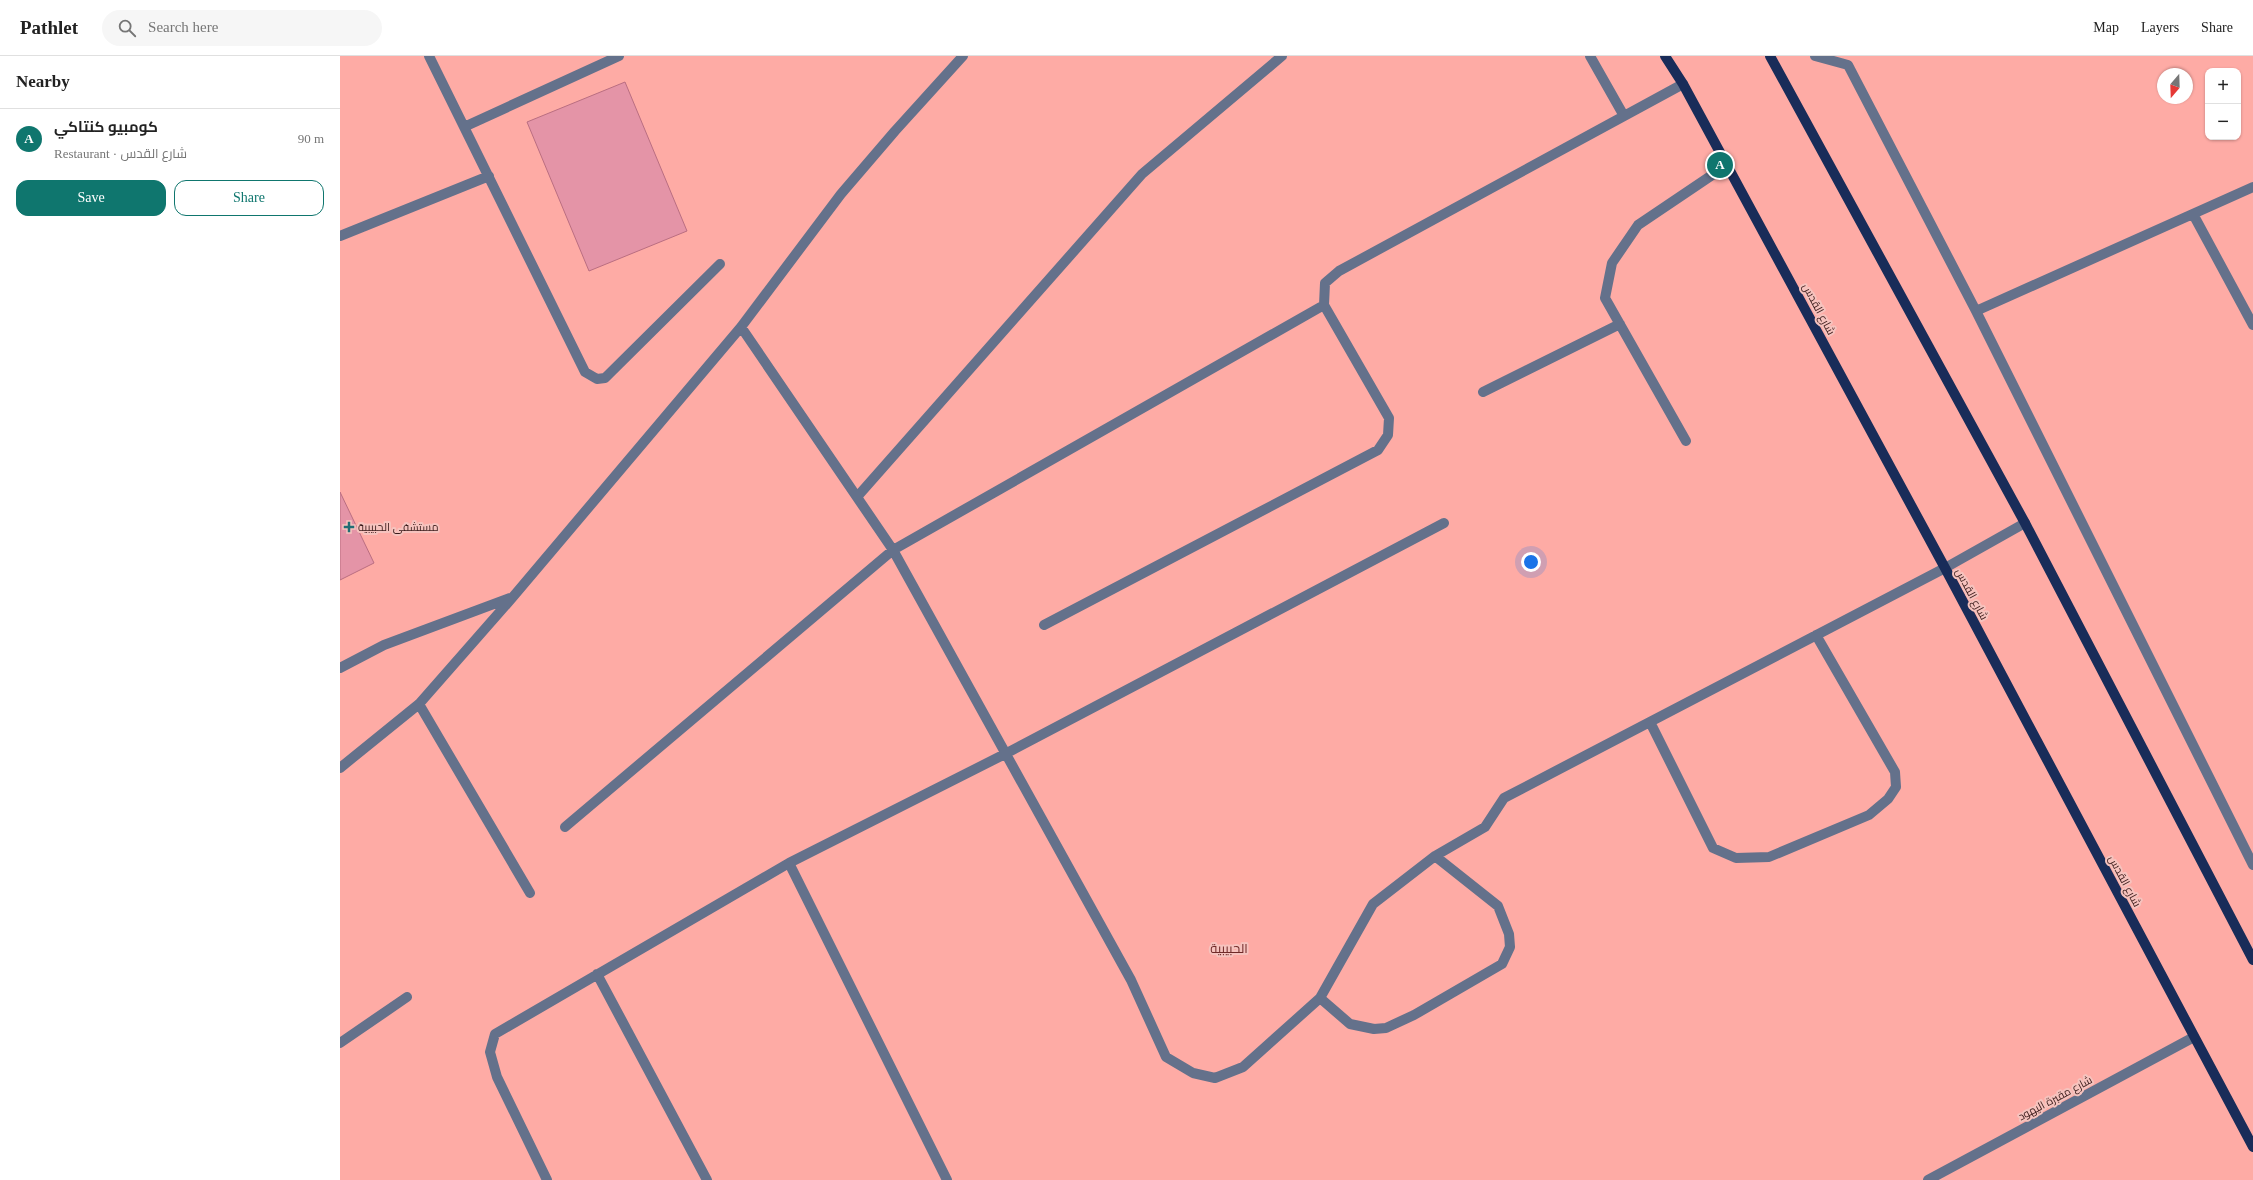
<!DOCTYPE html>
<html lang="en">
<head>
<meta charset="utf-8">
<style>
	:root { --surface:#fff; --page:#f6f6f6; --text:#222; --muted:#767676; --line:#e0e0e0; --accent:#0f766e }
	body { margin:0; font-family:"Times New Roman",Cairo,serif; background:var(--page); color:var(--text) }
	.controls { position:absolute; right:12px; top:12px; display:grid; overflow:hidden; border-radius:8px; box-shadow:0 1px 3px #0004 }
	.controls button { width:36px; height:36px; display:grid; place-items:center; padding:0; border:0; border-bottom:1px solid var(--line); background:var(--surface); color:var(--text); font:20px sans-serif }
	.compass { position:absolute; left:1817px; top:12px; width:36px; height:36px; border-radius:50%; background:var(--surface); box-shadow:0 1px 3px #0004; rotate:199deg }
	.you { position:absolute; left:1191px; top:506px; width:14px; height:14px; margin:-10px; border:3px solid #fff; border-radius:50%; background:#1a73e8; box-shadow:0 0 0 6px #1a73e833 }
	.badge { display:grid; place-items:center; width:26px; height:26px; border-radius:50%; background:var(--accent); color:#fff; font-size:13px; font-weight:700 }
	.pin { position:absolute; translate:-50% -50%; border:2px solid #fff; box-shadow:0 1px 4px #0006 }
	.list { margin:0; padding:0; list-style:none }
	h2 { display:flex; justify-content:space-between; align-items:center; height:52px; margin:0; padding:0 16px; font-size:17px }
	h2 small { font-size:13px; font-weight:400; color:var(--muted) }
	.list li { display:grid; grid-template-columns:26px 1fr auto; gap:12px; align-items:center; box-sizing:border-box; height:60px; padding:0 16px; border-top:1px solid var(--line) }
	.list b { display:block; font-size:15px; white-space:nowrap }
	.list p { margin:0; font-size:13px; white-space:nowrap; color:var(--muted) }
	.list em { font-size:13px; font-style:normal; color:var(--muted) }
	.actions { display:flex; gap:8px; padding:12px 16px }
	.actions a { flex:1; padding:9px 0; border:1px solid var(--accent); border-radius:12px; text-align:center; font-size:14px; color:var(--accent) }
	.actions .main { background:var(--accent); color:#fff }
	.icon { flex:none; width:22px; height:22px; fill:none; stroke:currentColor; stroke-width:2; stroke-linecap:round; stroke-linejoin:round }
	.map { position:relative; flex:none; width:1913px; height:1124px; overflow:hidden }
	header { display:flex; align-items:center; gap:24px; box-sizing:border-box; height:56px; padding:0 20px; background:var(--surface); border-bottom:1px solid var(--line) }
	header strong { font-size:19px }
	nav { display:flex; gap:22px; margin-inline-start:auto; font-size:14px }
	.search { width:280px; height:36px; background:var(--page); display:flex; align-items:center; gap:10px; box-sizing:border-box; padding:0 14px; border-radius:22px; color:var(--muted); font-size:15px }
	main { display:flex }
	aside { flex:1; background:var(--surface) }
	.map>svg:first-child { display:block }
</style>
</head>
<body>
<header>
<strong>Pathlet</strong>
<div class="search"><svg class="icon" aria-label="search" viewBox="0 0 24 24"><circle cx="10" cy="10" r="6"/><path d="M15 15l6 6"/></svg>Search here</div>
<nav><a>Map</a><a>Layers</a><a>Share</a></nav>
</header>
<main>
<aside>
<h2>Nearby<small></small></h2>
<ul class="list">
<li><span class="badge">A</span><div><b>كومبيو كنتاكي</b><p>Restaurant · شارع القدس</p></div><em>90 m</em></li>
</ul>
<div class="actions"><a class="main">Save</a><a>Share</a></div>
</aside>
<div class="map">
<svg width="1913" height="1124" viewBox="0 0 1913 1124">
	<rect width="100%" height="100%" fill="#feaba5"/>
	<path fill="#e494a7" stroke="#ba6e81" d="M285 26 347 175 249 215 187 66Z
		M0 436 34 507 0 524Z"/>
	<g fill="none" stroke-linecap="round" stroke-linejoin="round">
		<path stroke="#64718b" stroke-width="10" d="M89 0 245 316 257 323 265 322 380 208
			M1250 0 1284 60
			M1475 0 1508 9 1636 255 1913 809
			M124 71 279 0
			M1853 158 1913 269
			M0 180 149 120
			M1636 255 1913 131
			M401 271 553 494 791 924 826 1001 853 1017 875 1022 903 1011 980 942 1033 848 1095 800 1145 771 1164 742 1605 512 1685 467
			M1143 336 1280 268
			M1346 385 1265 242 1272 207 1298 169 1387 109
			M517 441 802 118 942 0
			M704 569 1038 394 1048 379 1049 362 984 249 985 227 999 215 1343 28
			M0 612 44 589 170 542
			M79 648 190 837
			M1310 666 1373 792 1396 802 1429 801 1529 759 1548 743 1556 731 1555 716 1476 579
			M0 712 79 648 172 542 401 271 501 138 555 75 623 0
			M225 771 553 494 984 249
			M449 807 607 1124
			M257 918 367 1124
			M980 942 1010 968 1034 973 1046 972 1074 959 1162 908 1170 891 1169 878 1158 850 1095 800
			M0 987 67 941
			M207 1124 157 1021 150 996 155 978 449 807 665 698 1104 467
			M1588 1124 1854 981"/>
		<path stroke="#192c59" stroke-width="10" d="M1325 0 1343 28 1605 512 1913 1091
			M1430 0 1685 467 1913 904"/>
	</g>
	<path fill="#226d74" stroke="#f6c3be" stroke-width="1.5" d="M7 465h4v4h4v4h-4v4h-4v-4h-4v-4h4z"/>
	<g text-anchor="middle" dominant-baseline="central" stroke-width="4" stroke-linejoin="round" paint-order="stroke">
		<g font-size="11" fill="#3a1b1a" stroke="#f6c3be">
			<text transform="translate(1479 253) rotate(62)">شارع القدس</text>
			<text transform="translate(1632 538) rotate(62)">شارع القدس</text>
			<text transform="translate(1785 825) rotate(62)">شارع القدس</text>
			<text transform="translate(1715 1042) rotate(-28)">شارع مقبرة اليهود</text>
		</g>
		<g font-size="11" fill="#3a1b1a" stroke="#f6c3be" text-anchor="start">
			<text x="18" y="471">مستشفى الحبيبية</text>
		</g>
		<g font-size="13" fill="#6f2a28" stroke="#f6c3be">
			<text x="889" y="892">الحبيبية</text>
		</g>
	</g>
</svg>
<div class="controls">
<button>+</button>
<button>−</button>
</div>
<svg class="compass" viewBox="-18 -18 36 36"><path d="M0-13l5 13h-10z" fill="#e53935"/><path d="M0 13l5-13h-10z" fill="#767676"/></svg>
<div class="you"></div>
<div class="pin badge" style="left:1380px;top:109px">A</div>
</div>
</main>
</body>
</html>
